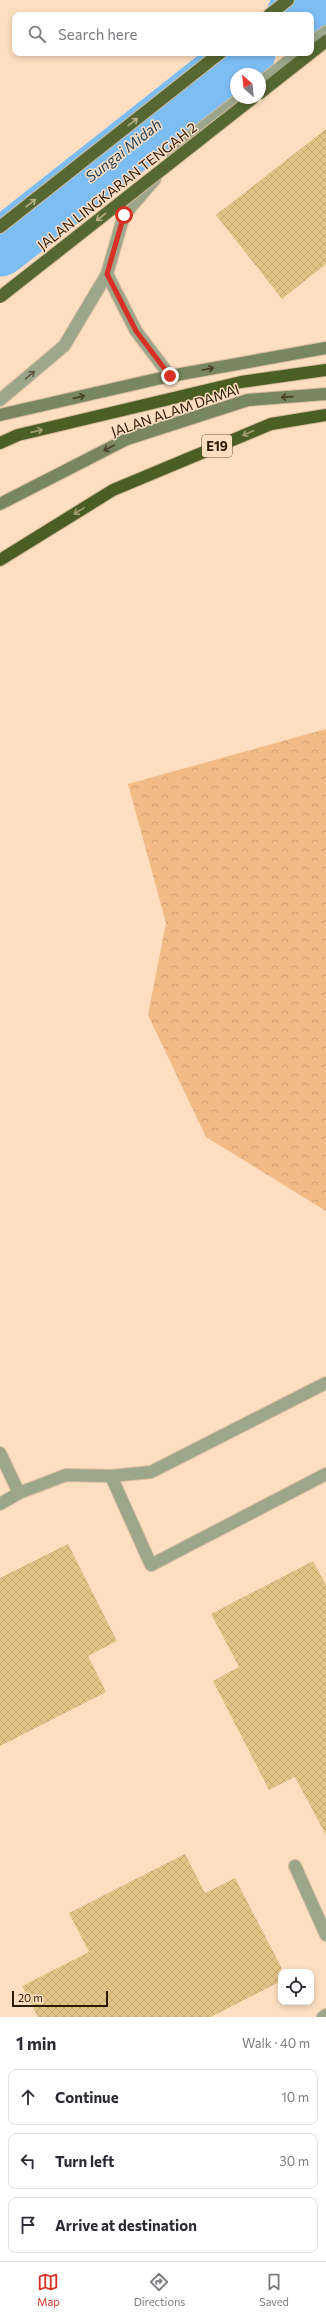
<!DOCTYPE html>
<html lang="en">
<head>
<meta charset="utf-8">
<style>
	:root { --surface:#fff; --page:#f7f7f7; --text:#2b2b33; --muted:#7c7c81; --line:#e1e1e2; --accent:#d93025 }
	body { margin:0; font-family:Commissioner,sans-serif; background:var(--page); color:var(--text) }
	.controls { position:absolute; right:12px; bottom:12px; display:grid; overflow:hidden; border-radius:8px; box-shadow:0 2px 6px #0003 }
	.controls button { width:36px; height:36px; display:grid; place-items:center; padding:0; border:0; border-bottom:1px solid var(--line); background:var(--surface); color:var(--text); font:20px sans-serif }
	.compass { position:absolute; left:230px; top:68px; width:36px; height:36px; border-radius:50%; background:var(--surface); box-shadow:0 2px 6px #0003; rotate:333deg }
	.scale { position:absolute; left:12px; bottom:10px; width:96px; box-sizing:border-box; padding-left:4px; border:2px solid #2c1906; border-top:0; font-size:11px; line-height:14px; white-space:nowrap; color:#2c1906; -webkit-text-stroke:3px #fddec0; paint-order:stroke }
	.stop { position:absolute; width:12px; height:12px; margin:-9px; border:3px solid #d93025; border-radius:50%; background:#fff }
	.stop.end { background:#d93025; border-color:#fff; box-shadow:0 1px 4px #0008 }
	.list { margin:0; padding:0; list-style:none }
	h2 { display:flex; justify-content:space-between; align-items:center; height:52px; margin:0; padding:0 16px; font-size:17px }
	h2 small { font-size:13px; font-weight:400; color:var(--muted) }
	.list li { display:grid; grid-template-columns:26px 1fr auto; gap:12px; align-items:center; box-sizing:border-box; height:56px; margin:0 8px 8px; padding:0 8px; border:1px solid var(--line); border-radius:8px }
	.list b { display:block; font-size:15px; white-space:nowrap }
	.list em { font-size:13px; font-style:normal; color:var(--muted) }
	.icon { flex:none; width:22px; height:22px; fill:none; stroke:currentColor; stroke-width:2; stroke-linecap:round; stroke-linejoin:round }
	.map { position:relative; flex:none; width:326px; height:2017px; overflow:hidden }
	.search { position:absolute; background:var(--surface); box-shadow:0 2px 6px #0003; left:12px; right:12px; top:12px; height:44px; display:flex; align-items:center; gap:10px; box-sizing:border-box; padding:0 14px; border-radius:8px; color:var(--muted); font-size:15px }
	.sheet { height:244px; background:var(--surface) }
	nav { display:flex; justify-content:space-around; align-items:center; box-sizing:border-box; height:56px; border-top:1px solid var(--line); background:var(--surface); font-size:11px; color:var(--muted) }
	nav a { display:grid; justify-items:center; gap:2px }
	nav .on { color:var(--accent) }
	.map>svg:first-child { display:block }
</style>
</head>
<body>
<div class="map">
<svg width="326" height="2017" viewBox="0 0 326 2017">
	<defs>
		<pattern id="forest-crowns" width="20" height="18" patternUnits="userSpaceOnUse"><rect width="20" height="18" fill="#f2bb86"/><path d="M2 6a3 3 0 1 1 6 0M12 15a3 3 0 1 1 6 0" fill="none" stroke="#d0a072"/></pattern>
		<pattern id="building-cross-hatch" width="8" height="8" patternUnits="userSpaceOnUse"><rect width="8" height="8" fill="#e2c486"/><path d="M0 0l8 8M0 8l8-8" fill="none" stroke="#c2a872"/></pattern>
	</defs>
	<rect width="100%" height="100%" fill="#fddec0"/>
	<path fill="url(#forest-crowns)" d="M326 729V1211L206 1137 148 1015 166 923 128 784Z"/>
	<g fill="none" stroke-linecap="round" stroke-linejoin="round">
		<path stroke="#7cbdf4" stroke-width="57" d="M295 15 314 0
			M0 248 247 53"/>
	</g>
	<path fill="url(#building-cross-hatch)" d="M326 129V264L282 299 216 215Z
		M68 1544 117 1641 88 1656 106 1692 0 1746V1578Z
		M313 1561 326 1585V1835L295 1777 269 1790 213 1681 239 1667 211 1614Z
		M185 1854 205 1893 235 1878 281 1967V1981L211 2017H38L22 1986 89 1952 69 1913Z"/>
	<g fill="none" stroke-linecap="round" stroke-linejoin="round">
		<defs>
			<path id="service" d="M0 1453 19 1493
				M111 1476 151 1565 326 1474
				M0 1504 19 1493 66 1475 111 1476 151 1472 326 1383
				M295 1866 326 1935
				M323 2017 326 2015"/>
			<path id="minor" d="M311 44 326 32
				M260 83 299 53
				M173 157 188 139 241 98
				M107 274 136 331 170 376
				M0 400 64 346 107 274 124 215 155 179"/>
			<path id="secondary" d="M0 415 170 376 326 348
				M0 504 127 439 248 400 326 394"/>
			<path id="trunk" d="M269 15 288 0
				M260 93 326 41
				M0 227 220 53"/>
			<path id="motorway" d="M0 443 18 435 241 382 326 370
				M0 560 113 490 271 424 326 415"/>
		</defs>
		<use href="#service" stroke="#d7bb9f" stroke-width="14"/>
		<use href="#minor" stroke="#d7bb9f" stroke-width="14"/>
		<use href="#secondary" stroke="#d7bb9f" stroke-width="14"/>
		<use href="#trunk" stroke="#d7bb9f" stroke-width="14"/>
		<use href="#motorway" stroke="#d7bb9f" stroke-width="14"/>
		<use href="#service" stroke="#9ba68b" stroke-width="12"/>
		<use href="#minor" stroke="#9ba68b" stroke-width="12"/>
		<use href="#secondary" stroke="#788760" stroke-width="12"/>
		<use href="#trunk" stroke="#566832" stroke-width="12"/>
		<use href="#motorway" stroke="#4b5e23" stroke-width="12"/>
		<defs>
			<path id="trunk-bridge" d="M0 297 253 98"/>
		</defs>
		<use href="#trunk-bridge" stroke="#d7bb9f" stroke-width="14" stroke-linecap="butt"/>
		<use href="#trunk-bridge" stroke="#566832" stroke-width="12"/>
	</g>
	<defs><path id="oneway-shaft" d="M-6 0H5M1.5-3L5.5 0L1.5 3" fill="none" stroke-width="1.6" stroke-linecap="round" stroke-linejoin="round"/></defs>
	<g stroke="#baaf87">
		<use href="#oneway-shaft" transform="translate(133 122) rotate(-38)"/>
		<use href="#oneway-shaft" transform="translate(31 203) rotate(-38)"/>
		<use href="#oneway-shaft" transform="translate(101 217) rotate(142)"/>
	</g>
	<g stroke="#474026">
		<use href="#oneway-shaft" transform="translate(208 369) rotate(-10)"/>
		<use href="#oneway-shaft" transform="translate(79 397) rotate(-13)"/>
		<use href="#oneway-shaft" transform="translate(287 397) rotate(176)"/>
		<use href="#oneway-shaft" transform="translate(109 448) rotate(153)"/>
	</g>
	<use stroke="#5e5842" href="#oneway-shaft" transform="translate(30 375) rotate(-40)"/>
	<g stroke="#a49e72">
		<use href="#oneway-shaft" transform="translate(37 431) rotate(-13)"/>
		<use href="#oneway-shaft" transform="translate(248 433) rotate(157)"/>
		<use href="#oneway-shaft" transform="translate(79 511) rotate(148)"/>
	</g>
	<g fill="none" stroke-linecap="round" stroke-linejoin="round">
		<path stroke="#d93025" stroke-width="5" d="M124 215 107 274 136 331 170 376"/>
	</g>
	<g text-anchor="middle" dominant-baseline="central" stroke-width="3" stroke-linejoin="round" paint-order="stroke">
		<rect fill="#fddec0" stroke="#6b543e" stroke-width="1" x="202" y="435" width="30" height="22" rx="3"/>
		<g font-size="13" font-weight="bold" fill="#2c1906">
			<text x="217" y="446">E19</text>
		</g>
		<g font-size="14" fill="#2c1906" stroke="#fddec0">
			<text transform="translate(117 186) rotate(-38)">JALAN LINGKARAN TENGAH 2</text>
			<text transform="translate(175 410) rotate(-19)">JALAN ALAM DAMAI</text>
		</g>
		<g font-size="15" font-style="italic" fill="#1b3f5b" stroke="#fddec0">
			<text transform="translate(123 150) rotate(-38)">Sungai Midah</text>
		</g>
	</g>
</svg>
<div class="controls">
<button><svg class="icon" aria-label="locate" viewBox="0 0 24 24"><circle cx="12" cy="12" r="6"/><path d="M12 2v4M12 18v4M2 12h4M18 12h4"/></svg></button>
</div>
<svg class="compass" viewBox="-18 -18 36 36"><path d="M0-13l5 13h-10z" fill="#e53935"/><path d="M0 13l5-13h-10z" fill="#7c7c81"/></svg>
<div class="scale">20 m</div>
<div class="stop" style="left:124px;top:215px"></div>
<div class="stop end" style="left:170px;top:376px"></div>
<div class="search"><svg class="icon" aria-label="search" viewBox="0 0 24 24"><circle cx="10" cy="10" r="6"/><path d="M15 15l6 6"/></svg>Search here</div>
</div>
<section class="sheet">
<h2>1 min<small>Walk · 40 m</small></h2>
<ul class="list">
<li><svg class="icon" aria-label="ahead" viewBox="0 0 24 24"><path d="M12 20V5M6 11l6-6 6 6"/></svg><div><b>Continue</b></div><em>10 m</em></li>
<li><svg class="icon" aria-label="left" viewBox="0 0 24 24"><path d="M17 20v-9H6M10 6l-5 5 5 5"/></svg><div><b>Turn left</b></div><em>30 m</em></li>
<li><svg class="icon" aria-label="arrive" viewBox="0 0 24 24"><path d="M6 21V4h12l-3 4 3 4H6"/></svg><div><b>Arrive at destination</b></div></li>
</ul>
</section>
<nav>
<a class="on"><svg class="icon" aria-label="map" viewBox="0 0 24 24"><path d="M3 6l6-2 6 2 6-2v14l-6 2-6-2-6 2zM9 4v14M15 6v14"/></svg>Map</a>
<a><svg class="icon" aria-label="directions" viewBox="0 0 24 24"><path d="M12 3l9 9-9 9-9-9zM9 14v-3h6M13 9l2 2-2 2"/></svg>Directions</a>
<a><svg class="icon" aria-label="saved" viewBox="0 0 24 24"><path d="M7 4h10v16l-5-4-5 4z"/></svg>Saved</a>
</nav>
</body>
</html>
